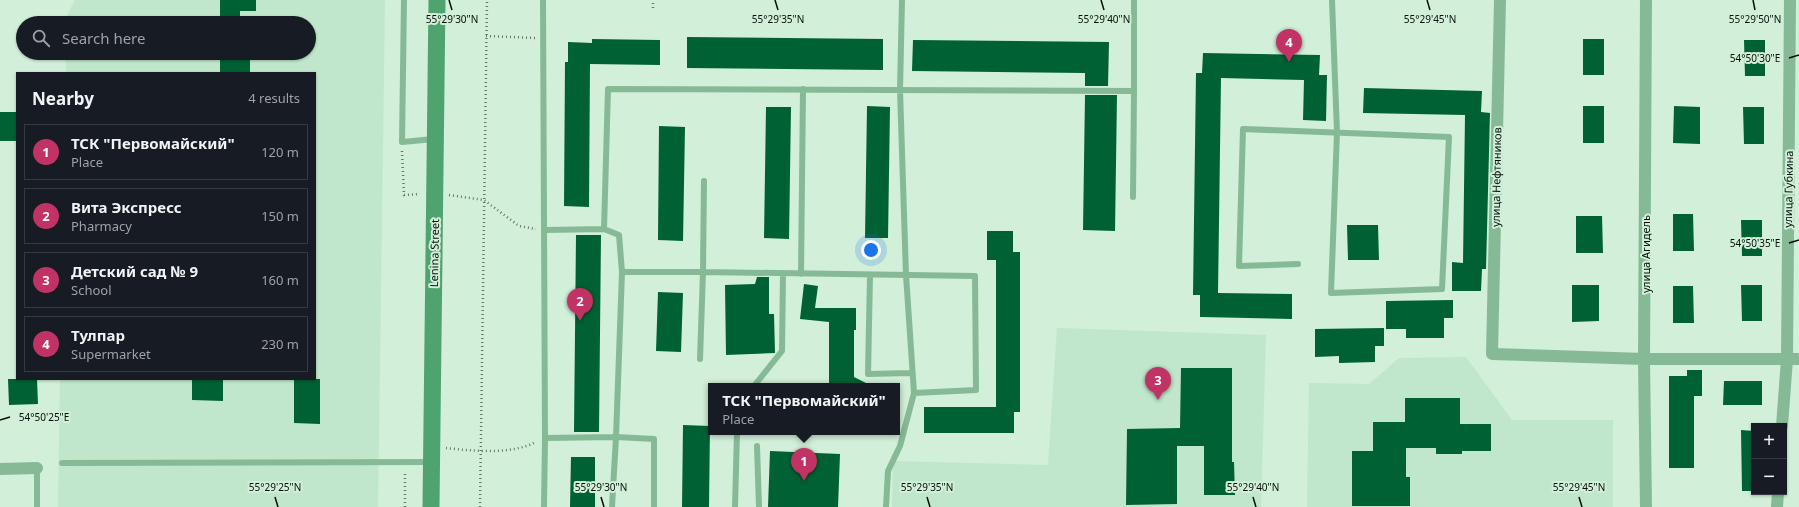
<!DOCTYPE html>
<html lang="en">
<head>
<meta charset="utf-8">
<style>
	:root { --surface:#171b24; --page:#242831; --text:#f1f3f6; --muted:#9ea1a6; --line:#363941; --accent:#c03364 }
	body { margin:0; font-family:"Noto Sans",sans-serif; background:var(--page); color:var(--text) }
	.controls { position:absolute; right:12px; bottom:12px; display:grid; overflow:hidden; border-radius:0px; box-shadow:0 1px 3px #0004 }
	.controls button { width:36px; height:36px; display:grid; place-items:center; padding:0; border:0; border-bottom:1px solid var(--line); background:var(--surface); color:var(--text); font:20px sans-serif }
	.you { position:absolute; left:871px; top:250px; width:14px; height:14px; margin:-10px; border:3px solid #fff; border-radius:50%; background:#1a73e8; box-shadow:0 0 0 6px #1a73e833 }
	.badge { display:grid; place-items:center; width:26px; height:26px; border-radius:50%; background:var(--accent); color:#fff; font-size:13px; font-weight:700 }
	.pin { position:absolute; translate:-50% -33px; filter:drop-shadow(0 1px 2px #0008) }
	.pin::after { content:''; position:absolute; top:21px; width:14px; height:12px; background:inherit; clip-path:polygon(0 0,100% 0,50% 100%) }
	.popup { position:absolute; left:708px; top:383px; width:192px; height:52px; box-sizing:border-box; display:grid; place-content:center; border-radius:0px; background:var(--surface); filter:drop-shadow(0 1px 3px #0005); font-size:13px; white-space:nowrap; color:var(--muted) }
	.popup b { font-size:15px; color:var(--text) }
	.popup::after { content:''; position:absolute; left:50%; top:100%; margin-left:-8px; border:8px solid transparent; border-top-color:var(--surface) }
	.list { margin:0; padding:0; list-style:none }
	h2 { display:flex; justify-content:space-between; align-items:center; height:52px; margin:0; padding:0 16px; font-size:17px }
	h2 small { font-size:13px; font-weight:400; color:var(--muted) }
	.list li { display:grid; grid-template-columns:26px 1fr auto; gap:12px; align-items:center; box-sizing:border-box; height:56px; margin:0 8px 8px; padding:0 8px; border:1px solid var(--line); border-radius:0px }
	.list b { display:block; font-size:15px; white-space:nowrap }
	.list p { margin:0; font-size:13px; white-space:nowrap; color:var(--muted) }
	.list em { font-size:13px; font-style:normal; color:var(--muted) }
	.icon { flex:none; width:22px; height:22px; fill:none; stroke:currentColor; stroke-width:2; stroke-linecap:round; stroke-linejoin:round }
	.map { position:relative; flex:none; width:1799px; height:507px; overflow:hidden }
	.search { position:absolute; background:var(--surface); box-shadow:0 1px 3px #0004; left:16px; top:16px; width:300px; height:44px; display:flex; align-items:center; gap:10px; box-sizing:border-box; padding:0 14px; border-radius:22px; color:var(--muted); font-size:15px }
	.panel { position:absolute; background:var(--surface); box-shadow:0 1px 3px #0004; left:16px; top:72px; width:300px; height:308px; border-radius:0px }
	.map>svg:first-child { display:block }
</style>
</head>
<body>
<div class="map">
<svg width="1799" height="507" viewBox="0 0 1799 507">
	<rect width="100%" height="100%" fill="#d1efd9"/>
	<path fill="#c0e6cb" d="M75 0H385L378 507H58L60 379H315V73H66V53H309V23H67V15Z
		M1057 328 1266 335 1261 507H892L893 461 1048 465Z
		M1466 357 1512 420H1613V507H1307L1309 383 1369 384 1399 358Z"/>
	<path fill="#006134" d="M220 0H256V11H240V23H220Z
		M687 37 883 39V70L687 68Z
		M592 39 660 40V65L590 64 589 207 564 206 565 62H568V42L592 43Z
		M1583 39H1604V75H1583Z
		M913 40 1109 42 1108 86H1085V73L912 71Z
		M1744 40H1765V76H1745Z
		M220 53H250V73H220Z
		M1203 53 1320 55 1319 75H1327L1326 121 1303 120 1304 80 1221 78 1218 293 1292 294V319L1200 317V295H1193L1196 73H1202Z
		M1364 88 1482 91 1481 112 1490 113 1486 269H1482L1481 291H1452V262L1463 263 1465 115 1363 113Z
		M1085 95H1117L1115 231 1083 230Z
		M867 106 890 107 888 238H865Z
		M1583 106H1604V143H1583Z
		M1674 106 1700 107V144L1673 143Z
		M766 107H791L789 239 764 238Z
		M1743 107H1764V144H1744Z
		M0 112H17V141H0Z
		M659 126 685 127 683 241 658 240Z
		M1673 214H1693L1694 251H1673Z
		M1576 216H1602L1603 253H1576Z
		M1741 220H1762V256H1742Z
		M1347 225H1378L1379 260H1348Z
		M987 231H1013V252H1020V412H1014V433H924V407H996V260H987Z
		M576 235H601L599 432H574Z
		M757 277H769V314H774L775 353 726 355 725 285 755 284Z
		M804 284 818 286 815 308H856V330H854V377L872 386H829V322L800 319Z
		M1572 285H1599V321L1572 322Z
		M1741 285H1762V321H1742Z
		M1673 286H1693L1694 323H1673Z
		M658 292 683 293 681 352 656 351Z
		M1453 300V318H1444V338H1406V329H1386V301Z
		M1384 328V346H1375V362L1339 363V356L1315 357V329Z
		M1181 368H1232V462H1234L1235 495H1204V446H1177V504L1126 505 1127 429 1180 428Z
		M1687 370H1702V396H1694V468H1669V376H1687Z
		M8 379H37L38 404 9 405Z
		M192 379H223V401L192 400Z
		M294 379H320V424L294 423Z
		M1724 381H1762V405H1723Z
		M1405 398H1460V424H1491V451H1462V454H1436V448H1406V477H1410V506H1352V451H1373V422H1405Z
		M683 425 710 426 709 507H682Z
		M1741 430 1754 431V491H1742Z
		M770 451 840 454 838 507H768Z
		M571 457H595V507H570Z"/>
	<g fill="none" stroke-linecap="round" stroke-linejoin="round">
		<path stroke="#637769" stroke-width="2.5" stroke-dasharray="1 3" stroke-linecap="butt" d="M653 8V0
			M486 36 536 38
			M402 151 404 195 420 194
			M449 195 484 200 519 226 536 229
			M446 448C473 451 511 455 536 442
			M405 507V472
			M480 507 487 0"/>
		<path stroke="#86ba96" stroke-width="6" d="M404 0 402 142 434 139
			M543 0 545 438 544 507
			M1133 197 1134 91
			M604 229 608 89 1134 91V0
			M545 230 604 229 619 235 622 272H703L704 181
			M1298 264 1239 266 1243 129 1449 137 1442 289 1331 293 1337 132 1332 0
			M801 274 803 89
			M870 275 868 374 911 373
			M700 359 703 272 975 276 976 390 914 393
			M754 386 782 351 783 274
			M545 438 616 437 622 272
			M757 446 759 507
			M62 463 430 462
			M37 468V507
			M612 507 616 437 654 439V507
			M735 507 737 432
			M886 507 888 471 900 446 914 393 906 275 900 90 902 0"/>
		<path stroke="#86ba96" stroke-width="12" d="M1500 0 1492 354 1644 359H1799
			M1782 426 1787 359 1790 0
			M0 469 37 468
			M1646 507 1644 359 1646 0
			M1777 507 1778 492"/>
		<path stroke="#4fa36f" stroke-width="17" d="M431 507 437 0"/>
	</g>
	<path fill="none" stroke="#050f08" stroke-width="1.5" d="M449 0 452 10M775 0 778 10M1101 0 1104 10M1427 0 1430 10M1753 0 1755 10M1789 58 1799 55M1789 243 1799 240M0 420 10 417M275 497 278 507M601 497 604 507M927 497 930 507M1253 497 1256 507M1579 497 1582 507"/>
	<g text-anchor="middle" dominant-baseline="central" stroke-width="4" stroke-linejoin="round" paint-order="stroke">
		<g font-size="11" fill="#050f08" stroke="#d1efd9">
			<text transform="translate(1496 177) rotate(-89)">улица Нефтяников</text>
			<text transform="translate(1788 189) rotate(-89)">улица Губкина</text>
			<text transform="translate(434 253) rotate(-89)">Lenina Street</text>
			<text transform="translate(1645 254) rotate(-90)">улица Агидель</text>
		</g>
	</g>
	<g font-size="10" text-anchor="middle" fill="#050f08" stroke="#d1efd9" stroke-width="4" stroke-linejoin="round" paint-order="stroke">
		<text x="452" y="23">55°29'30"N</text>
		<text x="778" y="23">55°29'35"N</text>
		<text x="1104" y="23">55°29'40"N</text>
		<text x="1430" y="23">55°29'45"N</text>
		<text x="1755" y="23">55°29'50"N</text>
		<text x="1755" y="62">54°50'30"E</text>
		<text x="1755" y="247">54°50'35"E</text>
		<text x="44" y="421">54°50'25"E</text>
		<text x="275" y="491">55°29'25"N</text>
		<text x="601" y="491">55°29'30"N</text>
		<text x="927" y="491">55°29'35"N</text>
		<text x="1253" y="491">55°29'40"N</text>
		<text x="1579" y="491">55°29'45"N</text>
	</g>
</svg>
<div class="controls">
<button>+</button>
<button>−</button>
</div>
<div class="you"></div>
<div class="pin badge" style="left:804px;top:481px">1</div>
<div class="popup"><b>ТСК &quot;Первомайский&quot;</b>Place</div>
<div class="pin badge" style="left:580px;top:321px">2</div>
<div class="pin badge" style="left:1158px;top:400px">3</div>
<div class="pin badge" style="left:1289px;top:62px">4</div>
<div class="search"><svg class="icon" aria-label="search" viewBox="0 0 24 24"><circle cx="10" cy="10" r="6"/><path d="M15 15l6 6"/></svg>Search here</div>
<section class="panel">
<h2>Nearby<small>4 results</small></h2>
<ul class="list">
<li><span class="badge">1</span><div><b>ТСК &quot;Первомайский&quot;</b><p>Place</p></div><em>120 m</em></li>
<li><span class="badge">2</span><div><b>Вита Экспресс</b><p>Pharmacy</p></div><em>150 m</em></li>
<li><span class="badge">3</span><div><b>Детский сад № 9</b><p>School</p></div><em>160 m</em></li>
<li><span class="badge">4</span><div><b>Тулпар</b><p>Supermarket</p></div><em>230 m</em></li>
</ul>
</section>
</div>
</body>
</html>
